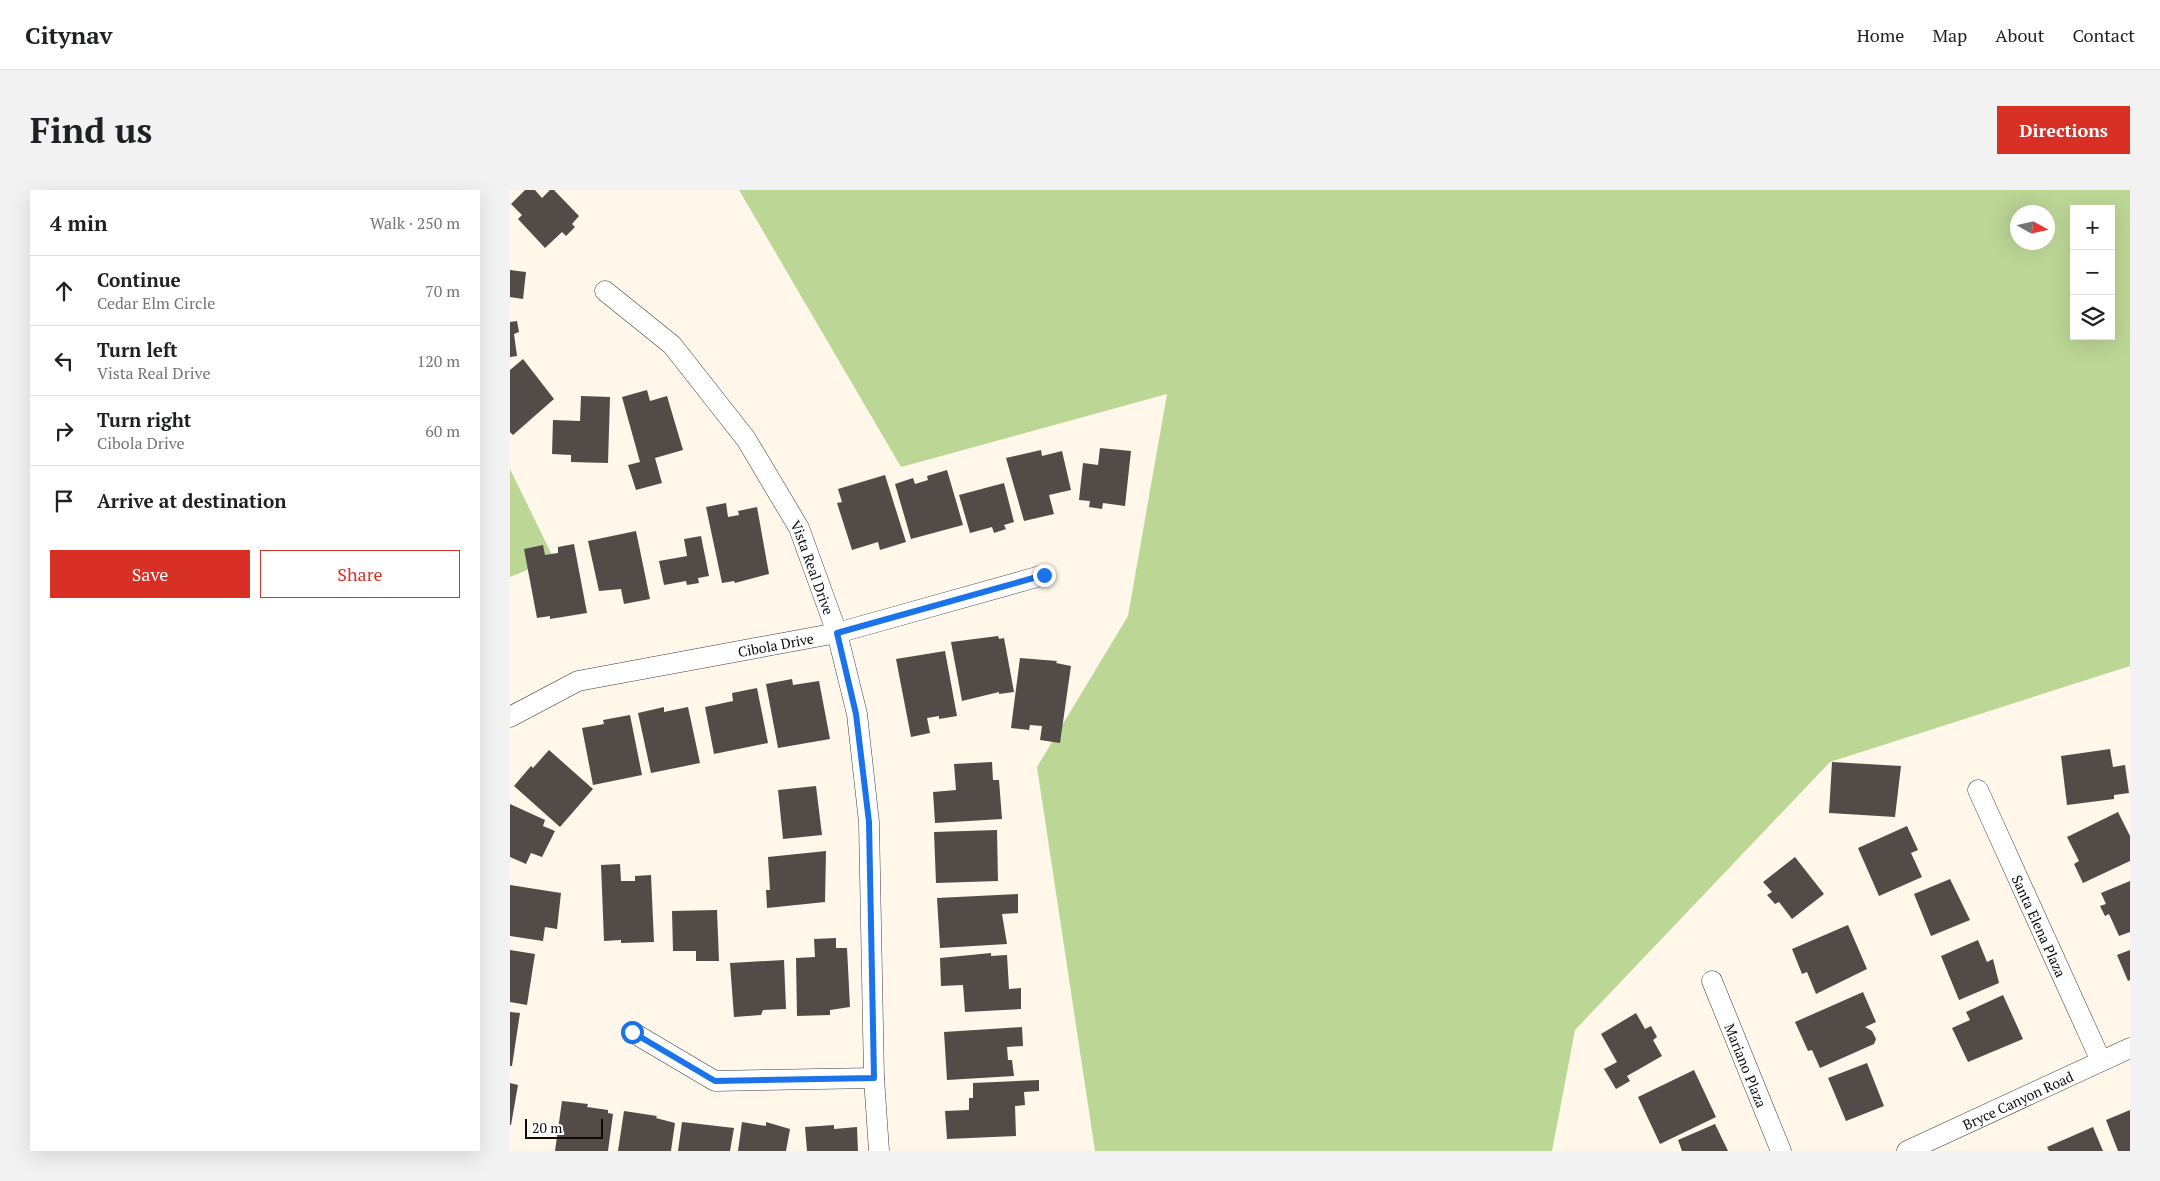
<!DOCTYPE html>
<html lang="en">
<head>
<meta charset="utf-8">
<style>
	:root { --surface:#fff; --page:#f2f2f2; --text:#202124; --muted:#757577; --line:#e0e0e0; --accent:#d93025 }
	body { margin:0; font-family:"PT Serif",serif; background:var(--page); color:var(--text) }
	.controls { position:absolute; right:15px; top:15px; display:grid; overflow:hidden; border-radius:0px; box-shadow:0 5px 20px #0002 }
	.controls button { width:45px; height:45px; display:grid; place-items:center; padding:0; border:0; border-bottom:1px solid var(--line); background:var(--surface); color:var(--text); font:25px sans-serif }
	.compass { position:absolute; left:1500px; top:15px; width:45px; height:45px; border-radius:50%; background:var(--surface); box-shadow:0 5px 20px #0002; rotate:98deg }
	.scale { position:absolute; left:15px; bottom:12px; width:78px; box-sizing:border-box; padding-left:5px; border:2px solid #0b0b0b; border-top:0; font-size:14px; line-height:18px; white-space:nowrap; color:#0b0b0b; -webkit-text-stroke:4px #fff; paint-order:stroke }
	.stop { position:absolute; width:15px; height:15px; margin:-11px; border:4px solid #1a73e8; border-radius:50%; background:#fff }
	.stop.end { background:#1a73e8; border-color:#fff; box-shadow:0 1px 5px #0008 }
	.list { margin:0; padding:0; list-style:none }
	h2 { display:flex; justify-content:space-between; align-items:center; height:65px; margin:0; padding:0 20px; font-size:21px }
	h2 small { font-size:16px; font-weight:400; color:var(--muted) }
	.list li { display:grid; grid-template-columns:32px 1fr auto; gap:15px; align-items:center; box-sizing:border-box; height:70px; padding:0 20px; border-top:1px solid var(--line) }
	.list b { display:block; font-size:19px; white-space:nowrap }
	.list p { margin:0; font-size:16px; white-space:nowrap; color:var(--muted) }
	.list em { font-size:16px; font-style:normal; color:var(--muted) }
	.actions { display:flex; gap:10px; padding:15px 20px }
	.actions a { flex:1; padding:11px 0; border:1px solid var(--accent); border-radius:0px; text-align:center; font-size:18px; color:var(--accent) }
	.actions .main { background:var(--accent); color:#fff }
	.icon { flex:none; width:28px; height:28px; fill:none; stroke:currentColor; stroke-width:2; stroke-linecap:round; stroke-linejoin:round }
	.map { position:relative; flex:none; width:1620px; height:961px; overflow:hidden; border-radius:0px }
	header { display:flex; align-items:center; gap:30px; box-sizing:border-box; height:70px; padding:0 25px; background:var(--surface); border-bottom:1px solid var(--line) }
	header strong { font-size:24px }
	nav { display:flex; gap:28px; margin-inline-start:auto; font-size:18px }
	.intro { display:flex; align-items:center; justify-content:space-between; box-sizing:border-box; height:120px; padding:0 30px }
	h1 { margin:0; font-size:35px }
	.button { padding:12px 22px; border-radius:0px; background:var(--accent); color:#fff; font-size:18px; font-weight:700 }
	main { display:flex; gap:30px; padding:0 30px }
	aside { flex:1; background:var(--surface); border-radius:0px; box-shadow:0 5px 20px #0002 }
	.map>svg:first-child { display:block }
</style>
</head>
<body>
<header>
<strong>Citynav</strong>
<nav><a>Home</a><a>Map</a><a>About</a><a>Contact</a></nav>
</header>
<div class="intro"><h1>Find us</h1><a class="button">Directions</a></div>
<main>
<aside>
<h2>4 min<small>Walk · 250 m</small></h2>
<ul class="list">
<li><svg class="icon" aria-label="ahead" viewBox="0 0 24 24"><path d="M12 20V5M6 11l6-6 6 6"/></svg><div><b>Continue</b><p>Cedar Elm Circle</p></div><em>70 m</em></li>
<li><svg class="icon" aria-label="left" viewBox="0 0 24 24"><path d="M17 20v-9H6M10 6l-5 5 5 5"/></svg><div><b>Turn left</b><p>Vista Real Drive</p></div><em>120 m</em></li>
<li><svg class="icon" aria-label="right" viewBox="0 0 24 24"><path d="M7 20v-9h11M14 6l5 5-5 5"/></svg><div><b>Turn right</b><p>Cibola Drive</p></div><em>60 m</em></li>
<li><svg class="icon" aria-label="arrive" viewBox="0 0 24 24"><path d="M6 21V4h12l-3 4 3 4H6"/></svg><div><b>Arrive at destination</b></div></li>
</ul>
<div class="actions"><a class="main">Save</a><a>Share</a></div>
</aside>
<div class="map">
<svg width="1620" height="961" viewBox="0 0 1620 961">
	<rect width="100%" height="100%" fill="#fef7ea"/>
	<path fill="#bcd696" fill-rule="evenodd" d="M229 0H1620V476L1320 572 1065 840 1042 961H585L527 577 618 426 657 204 391 277ZM1564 19H1601V146H1564ZM1508 22H1538V52H1508Z
		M0 279 44 369 0 387Z"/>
	<path fill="#534b48" d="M15 0H25L32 8 40 0H44L69 26 62 34 65 37 56 46 52 42 35 58 8 29 12 25 1 14Z
		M0 80 16 82 13 109 0 107Z
		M7 131 9 142 4 144 7 166 0 167V132Z
		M13 169 44 209 3 245 0 242V180Z
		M137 200 140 211 157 206 173 260 145 268 152 293 126 300 118 275 130 272 112 207Z
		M71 206 100 207 98 273 61 272V265L42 264 43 230 70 231Z
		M590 258 621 261 615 316 593 313 592 319 579 317 580 311 569 310 573 273 588 275Z
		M531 260 532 266 552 261 561 300 539 305 544 324 514 331 496 268Z
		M437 280 453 335 401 349 385 294 403 288 405 294 418 290 417 286Z
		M375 285 396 352 370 360 368 352 342 360 327 313 332 312 328 299Z
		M494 293 504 332 494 335 496 339 484 343 482 337 460 343 449 305Z
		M216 313 218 327 229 325 228 321 247 317 259 384 225 393 224 391 212 393 196 317Z
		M126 341 140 409 114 414 111 399 89 401 78 351Z
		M191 346 199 386 188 388 189 393 177 395 176 391 154 395 149 371 177 366 174 349Z
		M64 354 77 423 40 429V426L27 428 14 359 33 355 35 365 48 363V357Z
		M488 446 489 449 494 448 504 502 489 504V502L452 511 441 452Z
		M435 461 447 526 429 529V526L417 528 420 543 401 547 386 469Z
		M510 468 547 471 546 473 561 476 550 553 530 550 532 536 520 535 519 540 501 538Z
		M282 489 283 495 309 491 320 549 268 558 256 494Z
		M247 498 258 553 204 564 195 517 223 511 222 503Z
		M154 517V522L178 517 190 573 141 583 128 523Z
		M120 525 132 585 83 595 72 538 94 534 93 530Z
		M1600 559 1603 577 1615 575 1619 603 1604 605V609L1557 615 1551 566Z
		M39 560 83 599 50 637 4 596 21 576 23 578Z
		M482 572 483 590H489L492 629 425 633 423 602 446 600 444 574Z
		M1322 572 1391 576 1385 627 1319 623Z
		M306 596 312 645 273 649 268 600Z
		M0 614 35 630 33 636 45 641 32 667 21 663 16 674 0 667Z
		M1608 622 1620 646V671L1573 693 1564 674 1569 671 1557 647Z
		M1397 636 1408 660 1401 663 1412 687 1369 706 1348 658Z
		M487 640 488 691 426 693 424 642Z
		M316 661 315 712 257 718 256 700H260L258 667Z
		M1285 667 1314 704 1282 729 1269 712 1265 714 1257 705 1262 702 1253 692Z
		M110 674 111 691H125V686L141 685 144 752 111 753V750L94 751 91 675Z
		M1440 689 1460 730 1421 746 1404 704Z
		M1620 691V742L1609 746 1599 724 1595 726 1590 716 1596 714 1591 703Z
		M0 695 51 703 47 739 35 737 33 751 0 746Z
		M508 704V723L492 724 497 754 430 758 427 708Z
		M207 720 209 771H186V761H163L162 721Z
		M1338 735 1357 779 1306 804 1297 782 1292 784 1282 759Z
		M326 748V758H337L340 817 320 820V825L287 826 286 768 305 767 304 749Z
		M1468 750 1477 772 1483 769 1489 793 1449 810 1431 766Z
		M0 760 25 764 17 815 0 812Z
		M1620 760V790L1618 791 1607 765Z
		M481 763V766L497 765 499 799 511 798V819L455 822 453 795 431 796 430 768Z
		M274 770 276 819 253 820 251 825 224 827 220 773Z
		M1353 802 1366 832 1355 837 1362 841 1366 849 1364 854 1310 878 1302 860 1298 861 1285 832Z
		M1493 805 1513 849 1458 872 1442 838 1460 830 1456 822Z
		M0 822 10 823 2 876H0Z
		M1126 823 1135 839 1141 836 1147 847 1143 850 1152 866 1117 886 1120 891 1106 899 1094 879 1107 872 1091 844Z
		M512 837 513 856 497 857 498 870H502L504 886 437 890 434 842Z
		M1357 873 1374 916 1336 931 1318 888Z
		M1184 880 1206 927 1150 954 1128 907Z
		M529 890V901L514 902 515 915 505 916 506 946 437 949 435 921 459 920V908H463V893Z
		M0 893 8 895 1 935H0Z
		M52 911 78 914 77 917 98 920V923L103 924 98 961H45Z
		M1620 920V961H1608L1596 930Z
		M114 921 147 926 146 928 165 933 161 961H108Z
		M172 932 224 938 220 961H168Z
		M232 932 256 936V932L280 939 276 961H228Z
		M1205 934 1218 961H1172L1168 950Z
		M324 935V939L347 937 348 961H297L295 937Z
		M1583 937 1593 961H1539L1537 957Z"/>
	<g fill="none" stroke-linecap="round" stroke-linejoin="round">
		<defs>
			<g id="street">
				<path id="s1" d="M95 101 162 155 236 249 289 338 327 443 347 524 359 632 364 888 369 961"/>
				<path id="s2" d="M0 527 68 491 327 443 534 385"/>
				<path id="s3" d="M1468 600 1591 871"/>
				<path id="s4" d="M1202 791 1271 961"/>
				<path d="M122 842 205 891 364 888"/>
				<path id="s5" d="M1397 961 1620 858"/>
			</g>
		</defs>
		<use href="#street" stroke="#3e3e3e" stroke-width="21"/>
		<use href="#street" stroke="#fff" stroke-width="20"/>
	</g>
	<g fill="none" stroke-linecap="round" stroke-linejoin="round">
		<path stroke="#1a73e8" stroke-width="6" d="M122 842 205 891 364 888 359 632 346 524 327 443 534 385"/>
	</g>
	<g text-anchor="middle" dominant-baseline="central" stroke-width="5" stroke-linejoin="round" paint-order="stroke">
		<g font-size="14" fill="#0b0b0b" stroke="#fff">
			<text stroke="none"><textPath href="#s1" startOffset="351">Vista Real Drive</textPath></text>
			<text stroke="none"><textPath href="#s2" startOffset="278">Cibola Drive</textPath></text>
			<text stroke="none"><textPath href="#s3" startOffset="149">Santa Elena Plaza</textPath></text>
			<text stroke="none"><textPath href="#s4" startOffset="91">Mariano Plaza</textPath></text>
			<text stroke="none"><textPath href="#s5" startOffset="122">Bryce Canyon Road</textPath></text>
		</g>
	</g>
</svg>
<div class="controls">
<button>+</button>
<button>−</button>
<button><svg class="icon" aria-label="layers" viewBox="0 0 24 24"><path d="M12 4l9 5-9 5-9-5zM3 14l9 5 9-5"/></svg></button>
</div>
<svg class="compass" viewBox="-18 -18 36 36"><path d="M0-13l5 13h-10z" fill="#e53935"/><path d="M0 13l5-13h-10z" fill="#757577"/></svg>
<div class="scale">20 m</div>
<div class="stop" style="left:122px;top:842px"></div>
<div class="stop end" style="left:534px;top:385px"></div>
</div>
</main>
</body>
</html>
